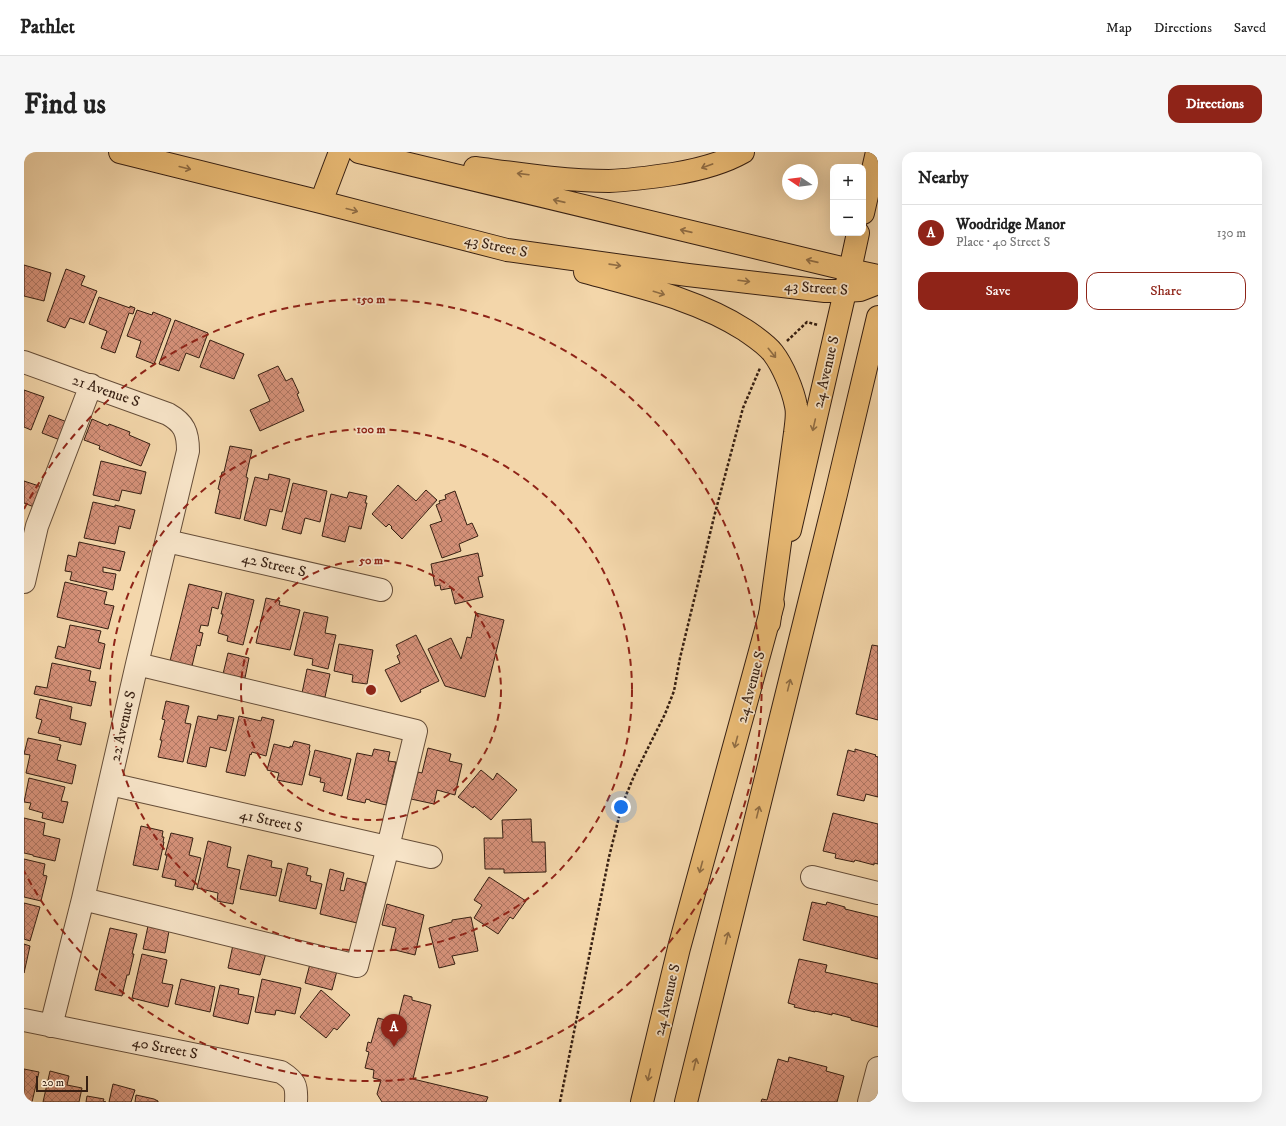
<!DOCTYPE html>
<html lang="en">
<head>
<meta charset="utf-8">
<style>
	:root { --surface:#fff; --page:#f6f6f6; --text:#222; --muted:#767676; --line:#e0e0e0; --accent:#8f2418 }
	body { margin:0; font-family:"IM FELL DW Pica",serif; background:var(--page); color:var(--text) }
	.controls { position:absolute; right:12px; top:12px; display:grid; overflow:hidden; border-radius:8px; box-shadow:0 4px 16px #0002 }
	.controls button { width:36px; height:36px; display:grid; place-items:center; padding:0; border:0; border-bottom:1px solid var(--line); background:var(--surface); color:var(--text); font:20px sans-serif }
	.compass { position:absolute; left:758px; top:12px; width:36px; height:36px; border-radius:50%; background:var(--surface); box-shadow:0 4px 16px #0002; rotate:283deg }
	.scale { position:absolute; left:12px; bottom:10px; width:52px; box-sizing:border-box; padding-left:4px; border:2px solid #361f12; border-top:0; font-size:11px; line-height:14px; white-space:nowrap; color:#361f12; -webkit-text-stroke:3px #f7e4c8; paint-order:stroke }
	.you { position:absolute; left:597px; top:655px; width:14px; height:14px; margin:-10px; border:3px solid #fff; border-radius:50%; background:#1a73e8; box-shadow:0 0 0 6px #1a73e833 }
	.badge { display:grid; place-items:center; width:26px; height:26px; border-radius:50%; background:var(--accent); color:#fff; font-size:13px; font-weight:700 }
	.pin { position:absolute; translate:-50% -33px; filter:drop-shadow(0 1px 2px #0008) }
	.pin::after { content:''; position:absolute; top:21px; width:14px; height:12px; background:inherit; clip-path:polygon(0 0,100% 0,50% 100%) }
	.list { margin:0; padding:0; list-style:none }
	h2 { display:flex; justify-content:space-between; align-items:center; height:52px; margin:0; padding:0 16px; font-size:17px }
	h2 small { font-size:13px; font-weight:400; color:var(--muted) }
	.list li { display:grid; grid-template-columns:26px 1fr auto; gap:12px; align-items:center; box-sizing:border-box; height:56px; padding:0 16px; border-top:1px solid var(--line) }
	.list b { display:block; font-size:15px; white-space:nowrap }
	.list p { margin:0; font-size:13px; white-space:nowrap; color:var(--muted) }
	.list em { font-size:13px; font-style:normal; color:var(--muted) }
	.actions { display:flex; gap:8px; padding:12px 16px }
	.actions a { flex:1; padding:9px 0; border:1px solid var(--accent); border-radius:12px; text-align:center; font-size:14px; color:var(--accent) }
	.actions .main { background:var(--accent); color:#fff }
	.map { position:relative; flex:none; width:854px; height:950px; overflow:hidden; border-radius:12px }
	header { display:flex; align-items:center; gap:24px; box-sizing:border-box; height:56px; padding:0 20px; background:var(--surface); border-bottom:1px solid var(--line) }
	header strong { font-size:19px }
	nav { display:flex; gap:22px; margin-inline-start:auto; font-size:14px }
	.intro { display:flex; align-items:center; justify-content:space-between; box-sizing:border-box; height:96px; padding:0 24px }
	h1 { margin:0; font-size:28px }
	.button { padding:10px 18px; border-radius:12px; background:var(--accent); color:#fff; font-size:14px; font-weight:700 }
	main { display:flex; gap:24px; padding:0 24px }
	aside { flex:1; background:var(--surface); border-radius:12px; box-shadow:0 4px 16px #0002 }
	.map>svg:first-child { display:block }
</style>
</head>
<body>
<header>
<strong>Pathlet</strong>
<nav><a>Map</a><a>Directions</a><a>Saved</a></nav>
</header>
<div class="intro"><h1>Find us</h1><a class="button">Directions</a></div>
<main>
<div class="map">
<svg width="854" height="950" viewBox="0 0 854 950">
	<defs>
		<pattern id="building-cross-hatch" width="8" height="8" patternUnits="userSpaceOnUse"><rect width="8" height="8" fill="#d59179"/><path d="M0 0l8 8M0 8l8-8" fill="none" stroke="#ae7662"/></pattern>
	</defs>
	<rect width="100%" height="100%" fill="#f3d6aa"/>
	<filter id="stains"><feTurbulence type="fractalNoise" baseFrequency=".005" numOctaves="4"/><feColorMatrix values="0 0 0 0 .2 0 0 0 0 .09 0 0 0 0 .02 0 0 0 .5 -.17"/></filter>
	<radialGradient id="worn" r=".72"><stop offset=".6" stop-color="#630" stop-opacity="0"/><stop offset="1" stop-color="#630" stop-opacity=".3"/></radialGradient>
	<path fill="url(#building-cross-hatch)" stroke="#361f12" d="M0 113 27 121 20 149 0 144Z
		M42 117 61 124 57 133 73 139 60 171 46 166 41 176 23 169Z
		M75 145 106 156V154L111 156 109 162 105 161 91 201 77 196 83 179 65 172Z
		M113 158 128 163 129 160 147 167 130 212 112 205 117 189 103 184Z
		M151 168 184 181 175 206 162 201 155 219 135 212Z
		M186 188 220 202 210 227 176 215Z
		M254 214 262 229 268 226 275 241 273 242 280 259 236 279 226 258 246 249 234 223Z
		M0 238 20 245 7 278 0 275Z
		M25 263 43 270 36 288 18 281Z
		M68 267 84 274 85 272 106 280 105 283 126 292 117 314 75 297 76 294 60 288Z
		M206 294 228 298 222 325 224 326 216 367 191 361 196 338 194 337 198 320H200Z
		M77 309 122 320 117 342 98 338 95 349 69 343Z
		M245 322 266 327 258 360 246 357 242 374 220 368 231 325 244 328Z
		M0 329 18 335 10 355 0 351Z
		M269 331 303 339 296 370 281 366 277 382 258 377Z
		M374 333 392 349 402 338 413 348 378 387 367 376 368 375 365 372 362 375 348 362Z
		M431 339 443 373 448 371 454 384 435 392 437 399 418 406 406 373 418 369 412 353 416 351 415 349 422 347 421 343Z
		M325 340 343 344 341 351H343L337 377 325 374 321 390 298 384 307 342 323 346Z
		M69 350 91 355V353L111 358 106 377 95 374 91 392 60 386Z
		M55 390 101 400 96 419 79 415V420L92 422 89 438 46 428 48 420 41 419 44 403 52 405Z
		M454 401 459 424 454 425 459 445 431 452 427 436 417 438 416 433 411 434 407 412Z
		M41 430 83 440 80 452 90 454 84 477 33 465Z
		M165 432 198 440 194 457 188 455 184 474 177 473 175 480 179 481 176 494 173 493 168 514 146 509Z
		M202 441 230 448 219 493 203 489 204 484 194 481 199 462H197Z
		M242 446 256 449 255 453 276 458 266 498 232 491Z
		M280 460 304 465 301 481 312 483 304 517 288 513 289 507 270 503Z
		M452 461 480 468 461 545 421 534 404 497 427 486 437 507 443 485 447 486Z
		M46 473 77 479 74 490 81 492 76 517 31 506 34 494 41 496Z
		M392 483 415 529 396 538 397 540 377 550 361 518 376 511 373 504 376 502 372 493Z
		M315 492 349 498 343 532 328 530 329 523 310 519Z
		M848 493 854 494V568L832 562Z
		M204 501 225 506 221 526 199 522Z
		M28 511 67 519 65 529 72 530 67 554 10 542 12 534 23 536Z
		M283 517 306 522 301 545 278 541Z
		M16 547 48 555 46 567 62 571 57 593 35 588 36 586 14 581 18 568 12 566Z
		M142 549 165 554 161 571 167 572 159 610 134 605 138 588H136L141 568 138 567Z
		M194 563 210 566 202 599 186 595 182 615 163 611 174 564 193 568Z
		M215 564 237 569 238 565 250 568 242 604 228 600 227 603 226 602 221 624 202 620Z
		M4 586 37 593 33 608 52 613 48 632 2 621 6 603 0 602Z
		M270 589 286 593 285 598 286 599 278 633 253 628 255 621 243 618 250 592 266 596V594L268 595Z
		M404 596 427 602 425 609 438 612 431 643 413 638 410 652 387 647 394 620 398 621Z
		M350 597 366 600 364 609 372 610 362 653 346 649V648L342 647 341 651 323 647 333 601 348 604Z
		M831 597 852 603 851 604 854 605V645L842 642 840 649 813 643 824 598 831 600Z
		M291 598 327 607 318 644 299 639 301 631 296 630 297 626 285 623Z
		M457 618 469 628 473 621 493 638 467 668 450 654 449 656 434 645Z
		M5 626 41 635 37 649 44 650 39 671 18 666 19 661 5 657 7 651 0 650Z
		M809 661 854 672V712L850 711V713L831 708 830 710 811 706 812 702 799 699Z
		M0 666 21 671 19 683 36 687 31 709 9 704V703L0 701Z
		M507 667 508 690H521L522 720 480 721V717H461L460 686H479L478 668Z
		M117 674 139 679 138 685H140L139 690H140L134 718 109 713Z
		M147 681 169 686 165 703 177 706 169 738 151 734 152 728 138 725 143 703H141Z
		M184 689 207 695 203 715 216 718 209 752 193 749 194 741 173 736Z
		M224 703 248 709 247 715 258 717 252 744 216 737Z
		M0 707 21 712 19 723 23 724 17 749 0 745Z
		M264 711 284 716 282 723 287 724 286 729 298 732 292 757 255 749Z
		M306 717 320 721 316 738 320 739 323 726 342 731 333 771 296 762Z
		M465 725 502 749 489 767 486 765 474 782 450 766 458 753 450 748Z
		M788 750 802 753 803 750 821 755V757L854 765V807L779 788Z
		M0 751 16 755 6 789 0 787Z
		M363 752 400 763 391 803 367 797 372 776 358 773Z
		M447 765 454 799 428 804 431 812 415 816 405 776 428 770V768Z
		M124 774 145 779 141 801 119 797Z
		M86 776 113 782 108 802H110L105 823H103L98 844 71 838Z
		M0 792 6 794 0 821Z
		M209 793 242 801 236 823 204 816Z
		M118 802 143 808 138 831 149 833 144 855 108 846Z
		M775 807 803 813 801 820 854 832V875L827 868V866L808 861V863L791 859V860L770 855 771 853 764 851Z
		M287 808 314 815 308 838 281 831Z
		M157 827 191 835 186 860 151 852Z
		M238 827 277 836 271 862 252 858 251 863 231 860Z
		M196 833 215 837 214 842 230 845 224 872 189 864Z
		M297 838 326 863 313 878 310 876 302 886 276 865Z
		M380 843 388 845V848L407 853 389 927 464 945 462 950H358L353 942 357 928 349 926 350 918 341 916 345 900 342 899 344 890 347 891 354 866 373 871Z
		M765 905 803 915 802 919 820 924 813 950H737L738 947 743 948 754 907 764 910Z
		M0 917 15 920 8 950H0Z
		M26 919 45 924 43 933 58 936 55 950H19Z
		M89 932 111 938 107 950H85Z
		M112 943 130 947 134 949V950H111Z
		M63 944 80 947 79 949 82 950H62Z"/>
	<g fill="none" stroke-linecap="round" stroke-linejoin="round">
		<defs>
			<path id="minor" d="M0 210 144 262C160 271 164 280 164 299L113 512 59 747 27 874
				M143 389 357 438
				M0 430 13 374 67 233
				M86 632 407 705
				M788 725 854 741
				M59 747 333 814 364 695 392 579 113 512
				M0 868 257 920C271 929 273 933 272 950
				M845 950 854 916"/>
			<path id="major" d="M766 378 826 118 854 124
				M618 950 655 796 749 452
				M662 950 812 342 854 165"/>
			<path id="highway" d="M96 0 297 50 483 98 664 123 801 139H821L836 138 854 131
				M335 0 826 118 834 81
				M451 16C496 22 541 29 585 29 607 28 629 25 649 22 673 18 698 12 719 0
				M297 50 316 0
				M839 61 853 0
				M561 120C615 135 673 147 721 178 731 185 742 192 749 201 759 214 769 238 772 254 774 262 772 272 771 281L745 471"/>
		</defs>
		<use href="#minor" stroke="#654d38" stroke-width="24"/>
		<use href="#major" stroke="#361f12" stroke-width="24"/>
		<use href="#highway" stroke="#361f12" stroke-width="24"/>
		<path stroke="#361f12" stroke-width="2.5" stroke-dasharray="3 2" stroke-linecap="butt" d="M763 189 783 170 794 173
			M536 950 585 705 598 653 610 624 641 562 650 539 656 506 690 365 719 256 736 216"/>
		<use href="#minor" stroke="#f7e4c8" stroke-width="22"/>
		<use href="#major" stroke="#eabb75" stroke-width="22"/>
		<use href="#highway" stroke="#eabb75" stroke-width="22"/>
	</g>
	<defs><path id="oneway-shaft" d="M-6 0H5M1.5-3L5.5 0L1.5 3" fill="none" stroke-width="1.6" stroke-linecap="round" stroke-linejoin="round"/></defs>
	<g stroke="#906d44">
		<use href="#oneway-shaft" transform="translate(683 14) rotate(160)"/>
		<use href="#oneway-shaft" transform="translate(161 16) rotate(14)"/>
		<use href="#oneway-shaft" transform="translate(499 22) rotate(-173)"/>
		<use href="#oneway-shaft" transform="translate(535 49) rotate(-167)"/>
		<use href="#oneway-shaft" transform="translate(328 58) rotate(15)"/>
		<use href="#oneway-shaft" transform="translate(662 79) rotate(-167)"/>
		<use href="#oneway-shaft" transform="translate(788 109) rotate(-167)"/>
		<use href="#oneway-shaft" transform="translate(591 113) rotate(8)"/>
		<use href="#oneway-shaft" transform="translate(720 129) rotate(7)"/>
		<use href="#oneway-shaft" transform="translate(635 141) rotate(17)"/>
		<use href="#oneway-shaft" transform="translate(748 201) rotate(51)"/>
		<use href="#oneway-shaft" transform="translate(790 273) rotate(103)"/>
		<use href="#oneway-shaft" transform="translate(765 533) rotate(-76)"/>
		<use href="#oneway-shaft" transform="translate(712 590) rotate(105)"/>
		<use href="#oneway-shaft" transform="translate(734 660) rotate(-76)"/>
		<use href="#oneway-shaft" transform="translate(677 715) rotate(105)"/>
		<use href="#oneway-shaft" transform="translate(703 786) rotate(-76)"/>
		<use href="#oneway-shaft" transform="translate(671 912) rotate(-76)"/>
		<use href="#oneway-shaft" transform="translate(625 923) rotate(103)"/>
	</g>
	<g fill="none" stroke="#8f2418" stroke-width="2" stroke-dasharray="7 5">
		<circle cx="347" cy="538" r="130"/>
		<circle cx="347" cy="538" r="261"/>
		<path d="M0 357A391 391 0 1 1 0 719"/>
	</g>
	<g text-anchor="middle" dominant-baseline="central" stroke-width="3.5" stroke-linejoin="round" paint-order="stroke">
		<g font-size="15" fill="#361f12" stroke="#f7e4c8">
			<text transform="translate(472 94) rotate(12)">43 Street S</text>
			<text transform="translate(792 136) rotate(4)">43 Street S</text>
			<text transform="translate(802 220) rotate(-77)">24 Avenue S</text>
			<text transform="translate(82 239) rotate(19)">21 Avenue S</text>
			<text transform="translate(250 413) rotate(13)">42 Street S</text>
			<text transform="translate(727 535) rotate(-75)">24 Avenue S</text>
			<text transform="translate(99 574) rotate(-77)">22 Avenue S</text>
			<text transform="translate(247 669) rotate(13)">41 Street S</text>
			<text transform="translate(643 848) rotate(-77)">24 Avenue S</text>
			<text transform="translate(141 896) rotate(11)">40 Street S</text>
		</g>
	</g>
	<circle cx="347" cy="538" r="6" fill="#8f2418" stroke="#f7e4c8" stroke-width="2"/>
	<g font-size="12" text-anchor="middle" font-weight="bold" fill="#8f2418" stroke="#f7e4c8" stroke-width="3.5" stroke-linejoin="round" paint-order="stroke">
		<text x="347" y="151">150 m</text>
		<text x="347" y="281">100 m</text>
		<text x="347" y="412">50 m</text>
	</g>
	<rect width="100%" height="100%" filter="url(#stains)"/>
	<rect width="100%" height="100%" fill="url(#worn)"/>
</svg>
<div class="controls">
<button>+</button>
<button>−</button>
</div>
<svg class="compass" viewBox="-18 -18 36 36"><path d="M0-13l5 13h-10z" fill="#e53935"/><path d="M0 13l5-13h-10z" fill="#767676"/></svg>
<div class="scale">20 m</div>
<div class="you"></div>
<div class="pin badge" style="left:370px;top:895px">A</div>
</div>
<aside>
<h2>Nearby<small></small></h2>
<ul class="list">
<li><span class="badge">A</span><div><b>Woodridge Manor</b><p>Place · 40 Street S</p></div><em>130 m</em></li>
</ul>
<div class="actions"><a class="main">Save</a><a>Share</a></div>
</aside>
</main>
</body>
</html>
